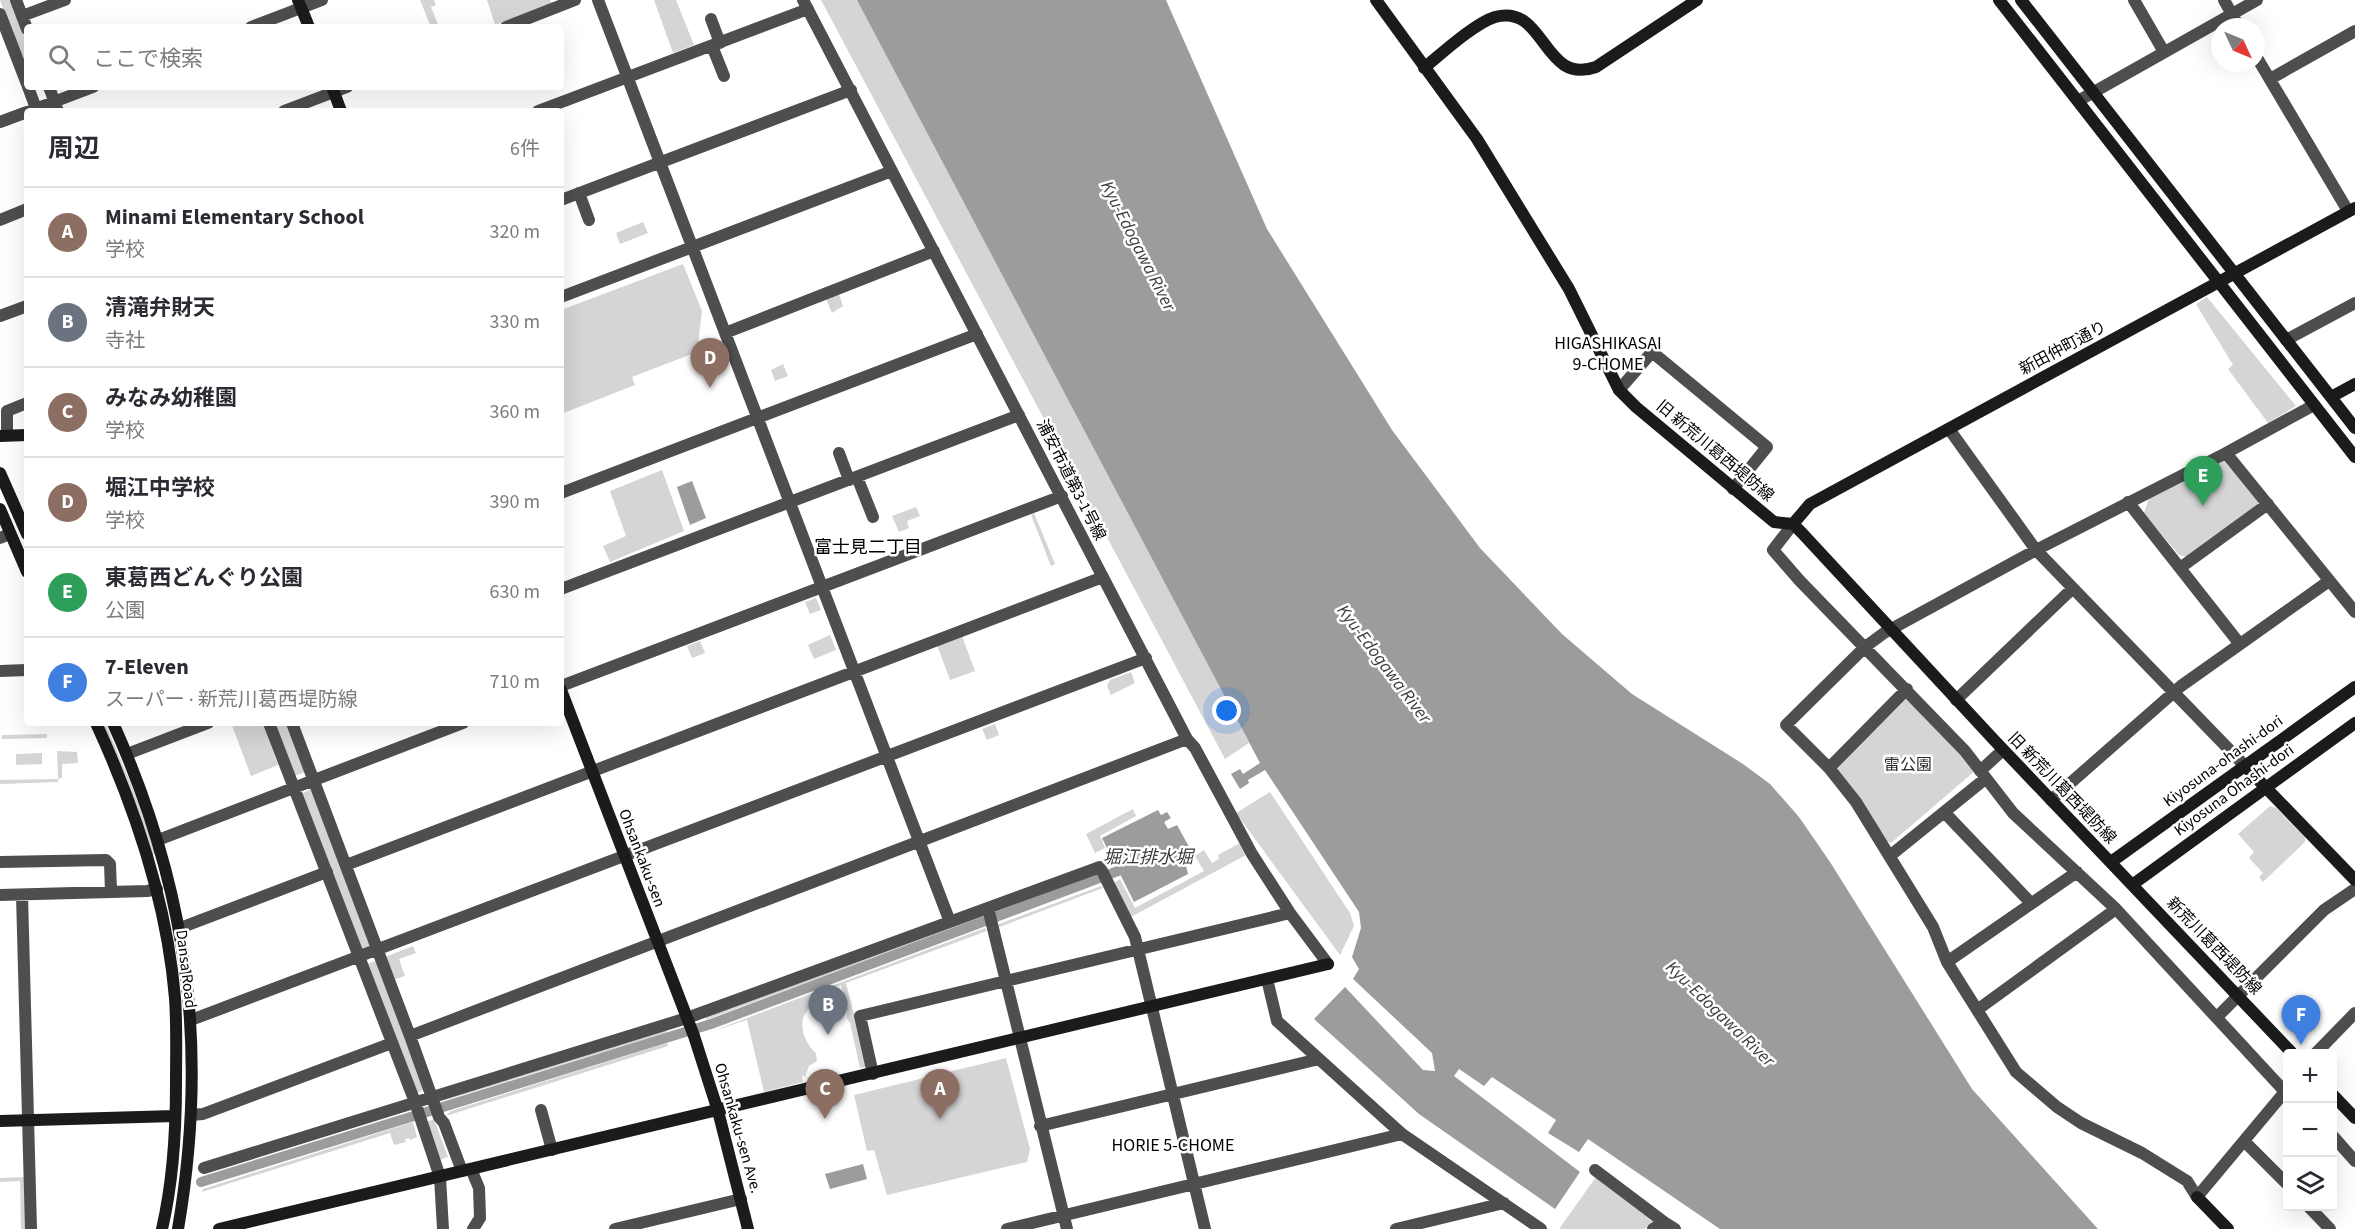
<!DOCTYPE html>
<html lang="ja">
<head>
<meta charset="utf-8">
<style>
	:root { --surface:#fff; --page:#f2f2f3; --text:#2b2b33; --muted:#7c7c81; --line:#e1e1e2; --accent:#000 }
	body { margin:0; font-family:"Source Sans 3","Noto Sans JP",sans-serif; background:var(--page); color:var(--text) }
	.controls { position:absolute; right:18px; bottom:18px; display:grid; overflow:hidden; border-radius:6px; box-shadow:0 6px 24px #0002 }
	.controls button { width:54px; height:54px; display:grid; place-items:center; padding:0; border:0; border-bottom:2px solid var(--line); background:var(--surface); color:var(--text); font:30px sans-serif }
	.compass { position:absolute; left:2211px; top:18px; width:54px; height:54px; border-radius:50%; background:var(--surface); box-shadow:0 6px 24px #0002; rotate:134deg }
	.you { position:absolute; left:1227px; top:711px; width:21px; height:21px; margin:-15px; border:4px solid #fff; border-radius:50%; background:#1a73e8; box-shadow:0 0 0 9px #1a73e833 }
	.badge { display:grid; place-items:center; width:39px; height:39px; border-radius:50%; background:var(--accent); color:#fff; font-size:20px; font-weight:700 }
	.pin { position:absolute; translate:-50% -50px; filter:drop-shadow(0 2px 3px #0008) }
	.pin::after { content:''; position:absolute; top:32px; width:21px; height:18px; background:inherit; clip-path:polygon(0 0,100% 0,50% 100%) }
	.list { margin:0; padding:0; list-style:none }
	h2 { display:flex; justify-content:space-between; align-items:center; height:78px; margin:0; padding:0 24px; font-size:26px }
	h2 small { font-size:20px; font-weight:400; color:var(--muted) }
	.list li { display:grid; grid-template-columns:39px 1fr auto; gap:18px; align-items:center; box-sizing:border-box; height:90px; padding:0 24px; border-top:2px solid var(--line) }
	.list b { display:block; font-size:22px; white-space:nowrap }
	.list p { margin:0; font-size:20px; white-space:nowrap; color:var(--muted) }
	.list em { font-size:20px; font-style:normal; color:var(--muted) }
	.icon { flex:none; width:33px; height:33px; fill:none; stroke:currentColor; stroke-width:2; stroke-linecap:round; stroke-linejoin:round }
	.map { position:relative; flex:none; width:2355px; height:1229px; overflow:hidden }
	.search { position:absolute; background:var(--surface); box-shadow:0 6px 24px #0002; left:24px; top:24px; width:540px; height:66px; display:flex; align-items:center; gap:15px; box-sizing:border-box; padding:0 21px; border-radius:6px; color:var(--muted); font-size:22px }
	.panel { position:absolute; background:var(--surface); box-shadow:0 6px 24px #0002; left:24px; top:108px; width:540px; height:618px; border-radius:6px }
	.map>svg:first-child { display:block }
</style>
</head>
<body>
<div class="map">
<svg width="2355" height="1229" viewBox="0 0 2355 1229">
	<rect width="100%" height="100%" fill="#fff"/>
	<path fill="#d5d5d5" d="M0 0H11L27 43V73Z
		M420 0H434L436 5 431 7 439 27H431Z
		M487 0H550L552 3 495 25Z
		M654 0H676L694 45 673 53Z
		M821 0H868L1249 743 1225 759Z
		M643 222 648 233 620 244 616 233Z
		M683 264 702 311 697 352 632 377 635 385 561 414V310Z
		M839 294 843 306 832 313 826 299Z
		M2207 297 2296 406 2268 423 2228 369 2233 365 2196 304Z
		M783 364 788 376 775 381 771 370Z
		M2226 459 2261 503 2191 558 2179 555 2144 513 2149 498Z
		M662 470 684 531 610 562 603 546 626 536 610 491Z
		M916 507 920 516 907 521 909 528 899 532 892 516Z
		M1034 513 1055 564 1051 566 1031 515Z
		M816 598 821 610 810 614 805 602Z
		M830 635 836 650 814 659 808 645Z
		M962 636 975 671 950 680 937 645Z
		M700 641 705 653 692 658 687 646Z
		M1131 672 1135 683 1111 695 1107 686 1110 680Z
		M1907 698 1976 770 1891 843 1886 841 1838 772V766Z
		M100 723H105L132 786 156 854 152 855Z
		M231 723H263L278 765 251 776Z
		M274 723H287L306 772 294 776Z
		M995 724 999 735 987 740 982 729Z
		M47 734V738L2 739V735Z
		M57 751 77 752 78 763 62 764V778L58 779V782L0 784V780L58 779Z
		M42 753V764L16 765V754Z
		M312 789 371 946 361 951 300 794Z
		M1270 792 1350 913 1354 926 1340 955 1236 813Z
		M2270 806 2276 808 2305 837V842L2263 882 2259 877 2263 873 2249 858 2254 852 2238 834Z
		M1133 809 1136 816 1100 836 1105 848 1095 853 1086 834Z
		M1240 843 1246 855 1129 918 1112 884 1120 879 1135 908 1204 871 1195 856 1204 850 1212 863 1219 859 1218 855Z
		M1101 886 1103 888 997 928 999 924Z
		M980 915 983 918 705 1020 708 1016Z
		M985 928 987 931 846 983 867 1067 860 1068 850 1023 847 1019V1007L841 985 815 995 816 998C813 1004 807 1010 804 1016 799 1028 806 1045 816 1053L817 1061 809 1066 805 1077 802 1075 803 1082 764 1092 747 1020 710 1032Z
		M413 946 416 953 399 959 405 976 393 980 385 957Z
		M377 960 425 1089 415 1094 365 965Z
		M661 1030 669 1032 439 1102 442 1099Z
		M667 1043 668 1046 446 1116 451 1111Z
		M1006 1058 1030 1149 1027 1162 887 1195 874 1150 867 1151 854 1095Z
		M434 1119 448 1157 439 1160 424 1123Z
		M413 1122 417 1137 410 1140 409 1138 405 1139 406 1142 394 1145 390 1133 202 1192 203 1189Z
		M24 1177 26 1229H21L20 1181 0 1182V1178Z
		M1596 1177 1654 1220V1223L1644 1229H1559Z"/>
	<path fill="#9c9c9c" d="M857 0H1166L1267 229 1392 430 1480 548 1562 634 1632 694 1743 764 1770 784 1799 817 1830 862 1972 1089 2098 1229H1720L1588 1139 1579 1152 1548 1133 1556 1120 1492 1077 1484 1086 1459 1069 1454 1076 1580 1172 1555 1209 1419 1114 1314 1019 1345 987 1423 1070 1435 1071 1432 1053 1353 979 1359 969 1352 957 1361 928 1359 912 1265 770 1248 780 1249 783 1240 789 1231 774 1240 769 1243 774 1260 763Z
		M692 481 706 518 690 525 677 487Z
		M1158 810 1161 815 1167 812 1171 818 1164 822 1168 829 1177 825 1193 854 1186 866 1188 874 1134 902 1102 838Z
		M863 1164 867 1179 830 1189 825 1174Z"/>
	<g fill="none" stroke-linecap="round" stroke-linejoin="round">
		<path stroke="#9c9c9c" stroke-width="10" d="M201 1182 711 1024 1118 871"/>
		<path stroke="#4e4e4e" stroke-width="12" d="M16 0 27 29
			M598 0 950 922
			M803 0 1187 739 1195 748 1252 854 1290 913 1328 964
			M2134 0 2164 52
			M2224 0 2239 27
			M0 14 27 84
			M22 16 65 0
			M711 19 720 43
			M251 27 322 0
			M506 27 575 0
			M712 46 724 76
			M2256 56 2348 211
			M2270 79 2355 31
			M28 87 37 111
			M49 87 58 111
			M2078 101 2257 0
			M30 111 93 87
			M284 111 347 87
			M538 111 808 9
			M0 122 27 112
			M579 193 589 220
			M561 200 851 90
			M0 220 27 209
			M561 297 892 171
			M0 316 27 306
			M725 333 934 251
			M2286 340 2355 303
			M1619 390 1652 352 1767 447 1733 489
			M1949 429 2036 550 2245 766
			M7 435V411L27 403
			M839 453 849 480
			M2226 453 2355 612
			M857 477 873 517
			M561 493 977 334
			M2128 502 2239 643
			M1793 524 1773 550 1800 581 1965 751 2013 813 2116 909 2288 1095
			M0 538 10 534
			M2180 568 2268 504
			M561 589 1019 415
			M0 671 27 670
			M561 686 1062 496
			M1956 700 2072 589
			M269 723 415 1102 440 1177 443 1229
			M292 723 410 1036 439 1117 444 1123 462 1171
			M127 754 208 723
			M1829 768 1907 689
			M1980 771 2003 750
			M2051 800 2181 686 2329 581
			M1944 812 2031 903
			M158 840 463 723
			M1891 855 1985 779
			M0 862 106 860 110 864 111 892
			M346 865 1103 577
			M0 895 147 891 157 889
			M22 895 31 1229
			M988 908 1067 1229
			M180 928 327 872
			M1947 962 2077 872
			M1267 979 1277 1021 1402 1134 1541 1229
			M1977 1010 2116 909
			M2217 1017 2324 910 2355 889
			M191 1020 1146 658
			M410 1036 1187 739
			M2315 1054 2355 1013
			M873 1074 860 1016 1290 913
			M2288 1088 2197 1197 2187 1181 2142 1153 2081 1123 2057 1107 2016 1072 1947 962 1933 927 1856 802 1829 768 1786 725 1865 647 1884 633 2036 550 2226 453 2314 405
			M541 1110 552 1150
			M191 1115 203 1114 392 1043
			M1040 1126 1319 1059
			M2332 1135 2355 1161
			M2244 1141 2288 1185
			M204 1168 687 1018 1100 867 1135 937 1205 1229
			M471 1169 479 1188 480 1218 473 1229
			M1595 1170 1664 1222
			M2308 1206 2330 1229
			M615 1229 741 1199
			M1007 1229 1402 1134
			M1396 1229 1504 1203
			M1653 1229 1664 1222 1675 1229"/>
		<path stroke="#1b1b1b" stroke-width="12" d="M298 0 309 27
			M1376 0 1477 139 1569 289 1619 390 1636 407 1774 522 1793 524 1802 533 1995 741 2293 1054
			M1999 0 2355 457
			M2021 0 2355 428
			M1424 68C1441 54 1475 23 1495 17 1546 3 1542 86 1596 67L1697 0
			M332 87 341 111
			M2331 397 2355 384
			M0 436 27 435
			M0 473 27 534
			M0 509 27 572
			M1793 524 1810 504 2355 208
			M561 690 694 1036 718 1111 748 1229
			M96 723C136 810 167 902 175 998 177 1026 176 1055 176 1084 176 1133 173 1182 162 1229
			M113 723C188 890 209 1048 178 1229
			M2245 766 2355 880
			M2111 862 2355 687
			M2132 885 2355 723
			M2332 1094 2355 1118
			M0 1121 175 1116
			M2197 1197 2228 1229
			M219 1229 1328 964"/>
	</g>
	<g text-anchor="middle" dominant-baseline="central" stroke-width="5" stroke-linejoin="round" paint-order="stroke">
		<g font-size="16" fill="#000" stroke="#fff">
			<text transform="translate(2063 348) rotate(-28)">新田仲町通り</text>
			<text transform="translate(1715 451) rotate(40)">旧 新荒川葛西堤防線</text>
			<text transform="translate(1071 480) rotate(63)">浦安市道第3-1号線</text>
			<text transform="translate(2223 761) rotate(-36)">Kiyosuna-ohashi-dori</text>
			<text transform="translate(2062 788) rotate(46)">旧 新荒川葛西堤防線</text>
			<text transform="translate(2234 790) rotate(-36)">Kiyosuna Ohashi-dori</text>
			<text transform="translate(642 858) rotate(69)">Ohsankaku-sen</text>
			<text transform="translate(2214 946) rotate(46)">新荒川葛西堤防線</text>
			<text transform="translate(186 969) rotate(83)">Dansa Road</text>
			<text transform="translate(738 1128) rotate(74)">Ohsankaku-sen Ave.</text>
		</g>
		<g font-size="16" fill="#2c2c2c" stroke="#fff">
			<text x="1908" y="765">雷公園</text>
		</g>
		<g font-size="18" font-style="italic" fill="#3d3d3d" stroke="#fff">
			<text transform="translate(1138 246) rotate(63)">Kyu-Edogawa River</text>
			<text transform="translate(1384 664) rotate(53)">Kyu-Edogawa River</text>
			<text x="1148" y="857">堀江排水堀</text>
			<text transform="translate(1720 1014) rotate(44)">Kyu-Edogawa River</text>
		</g>
		<g font-size="18" fill="#000" stroke="#fff">
			<text x="1608" y="343">HIGASHIKASAI<tspan x="1608" dy="21">9-CHOME</tspan></text>
			<text x="868" y="547">富士見二丁目</text>
			<text x="1173" y="1145">HORIE 5-CHOME</text>
		</g>
	</g>
</svg>
<div class="controls">
<button>+</button>
<button>−</button>
<button><svg class="icon" aria-label="layers" viewBox="0 0 24 24"><path d="M12 4l9 5-9 5-9-5zM3 14l9 5 9-5"/></svg></button>
</div>
<svg class="compass" viewBox="-18 -18 36 36"><path d="M0-13l5 13h-10z" fill="#e53935"/><path d="M0 13l5-13h-10z" fill="#7c7c81"/></svg>
<div class="you"></div>
<div class="pin badge" style="left:940px;top:1119px;background:#8d6e63">A</div>
<div class="pin badge" style="left:828px;top:1035px;background:#6b7280">B</div>
<div class="pin badge" style="left:825px;top:1119px;background:#8d6e63">C</div>
<div class="pin badge" style="left:710px;top:388px;background:#8d6e63">D</div>
<div class="pin badge" style="left:2203px;top:506px;background:#2e9e5b">E</div>
<div class="pin badge" style="left:2301px;top:1045px;background:#3f7fe0">F</div>
<div class="search"><svg class="icon" aria-label="search" viewBox="0 0 24 24"><circle cx="10" cy="10" r="6"/><path d="M15 15l6 6"/></svg>ここで検索</div>
<section class="panel">
<h2>周辺<small>6件</small></h2>
<ul class="list">
<li><span class="badge" style="background:#8d6e63">A</span><div><b>Minami Elementary School</b><p>学校</p></div><em>320 m</em></li>
<li><span class="badge" style="background:#6b7280">B</span><div><b>清滝弁財天</b><p>寺社</p></div><em>330 m</em></li>
<li><span class="badge" style="background:#8d6e63">C</span><div><b>みなみ幼稚園</b><p>学校</p></div><em>360 m</em></li>
<li><span class="badge" style="background:#8d6e63">D</span><div><b>堀江中学校</b><p>学校</p></div><em>390 m</em></li>
<li><span class="badge" style="background:#2e9e5b">E</span><div><b>東葛西どんぐり公園</b><p>公園</p></div><em>630 m</em></li>
<li><span class="badge" style="background:#3f7fe0">F</span><div><b>7-Eleven</b><p>スーパー · 新荒川葛西堤防線</p></div><em>710 m</em></li>
</ul>
</section>
</div>
</body>
</html>
